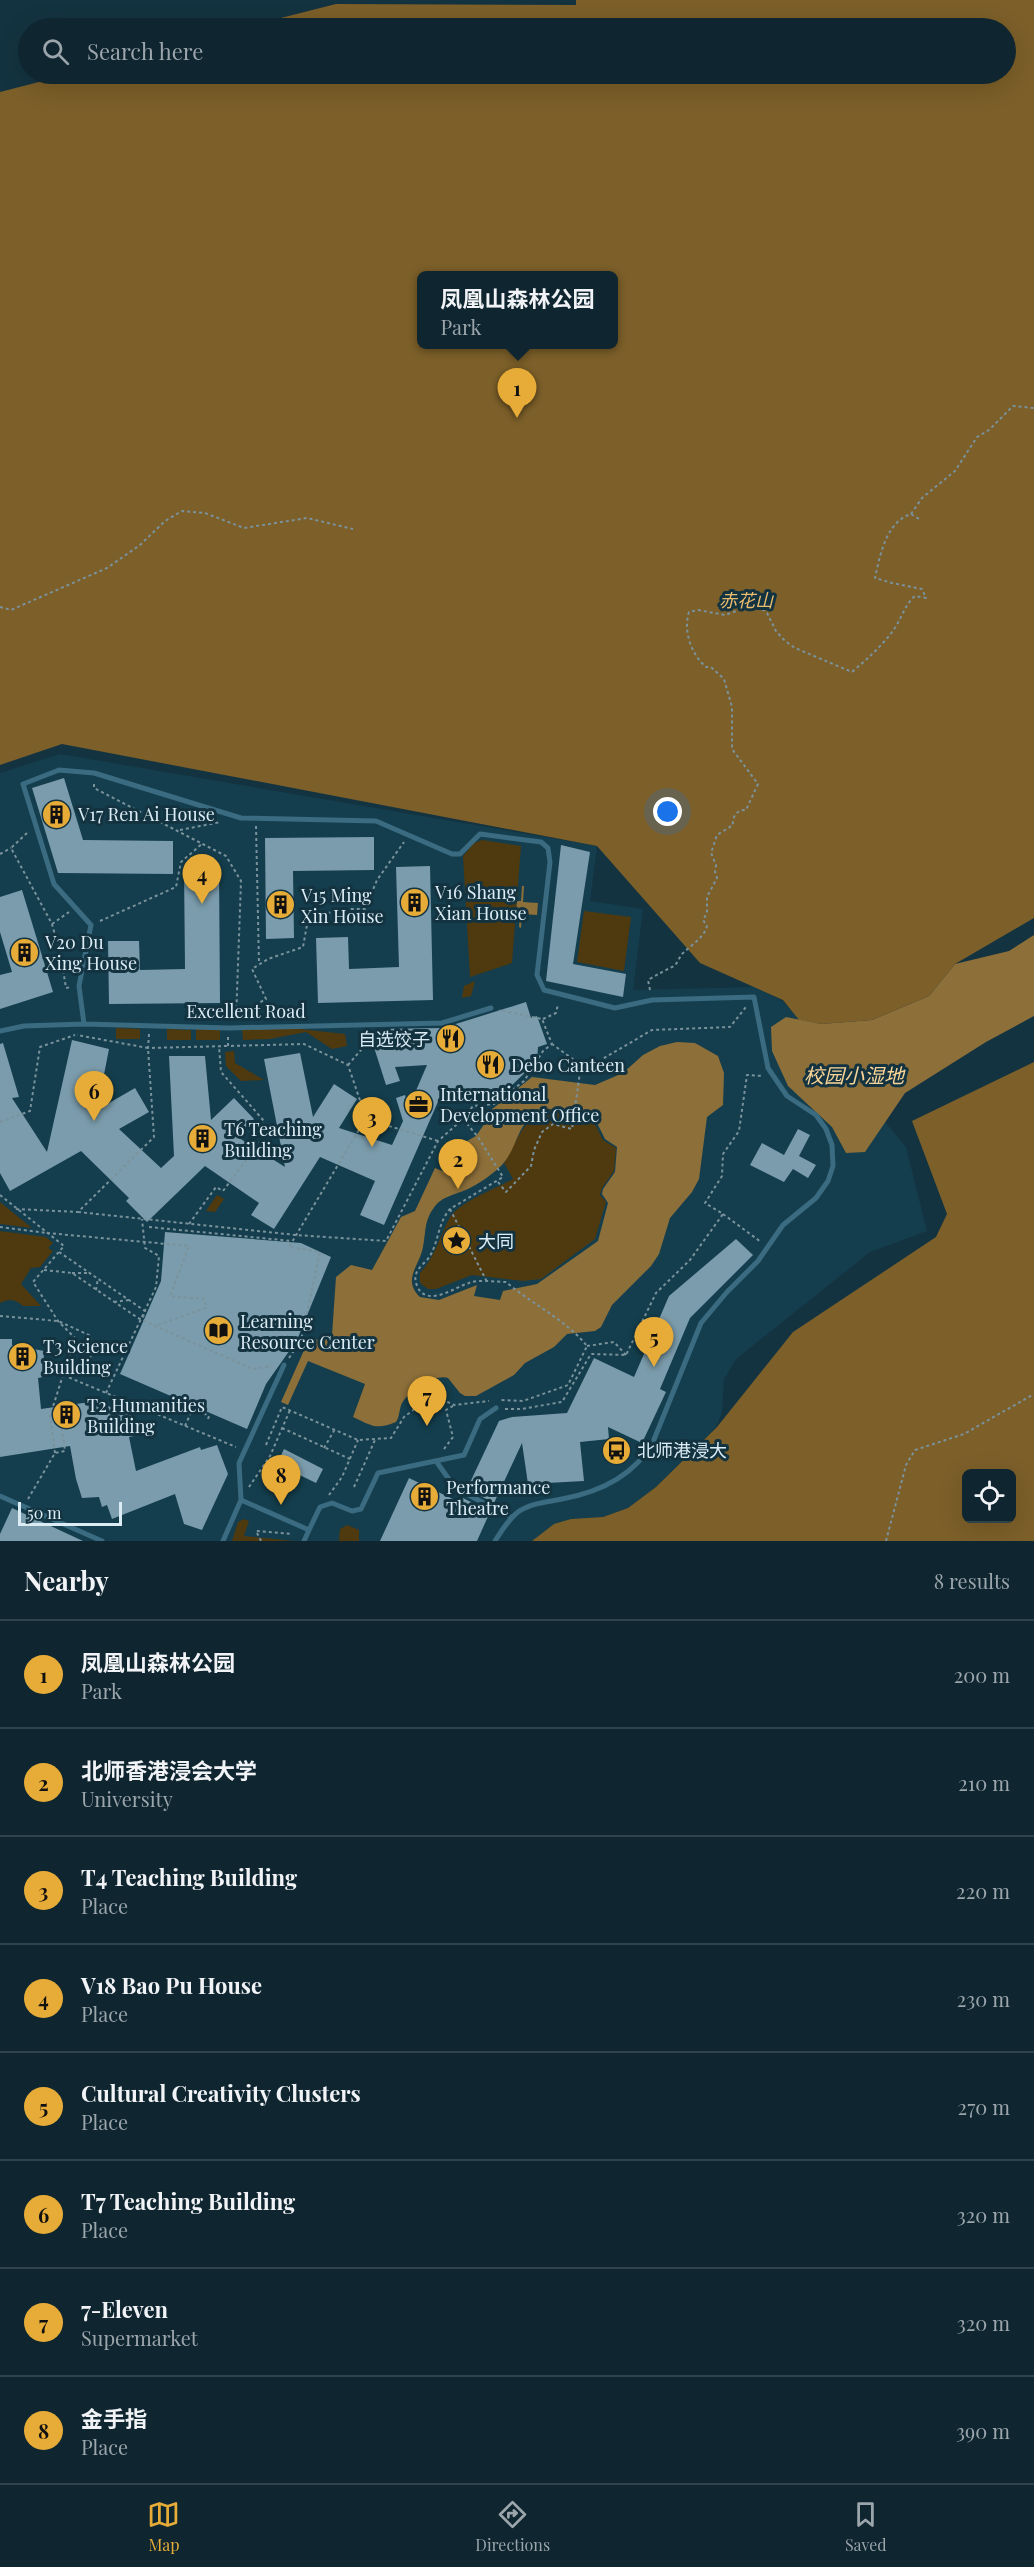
<!DOCTYPE html>
<html lang="en">
<head>
<meta charset="utf-8">
<style>
	:root { --surface:#0f2630; --page:#182e38; --text:#f1f3f6; --muted:#9ba5ab; --line:#2f434c; --accent:#e7ac37 }
	body { margin:0; font-family:"Playfair Display","Noto Sans SC",serif; background:var(--page); color:var(--text) }
	.controls { position:absolute; right:18px; bottom:18px; display:grid; overflow:hidden; border-radius:9px; box-shadow:0 6px 24px #0002 }
	.controls button { width:54px; height:54px; display:grid; place-items:center; padding:0; border:0; border-bottom:2px solid var(--line); background:var(--surface); color:var(--text); font:30px sans-serif }
	.scale { position:absolute; left:18px; bottom:15px; width:104px; box-sizing:border-box; padding-left:6px; border:3px solid #dbecf5; border-top:0; font-size:16px; line-height:21px; white-space:nowrap; color:#dbecf5; -webkit-text-stroke:4px #143340; paint-order:stroke }
	.you { position:absolute; left:668px; top:812px; width:21px; height:21px; margin:-15px; border:4px solid #fff; border-radius:50%; background:#1a73e8; box-shadow:0 0 0 9px #1a73e833 }
	.badge { display:grid; place-items:center; width:39px; height:39px; border-radius:50%; background:var(--accent); color:#111; font-size:20px; font-weight:700 }
	.pin { position:absolute; translate:-50% -50px; filter:drop-shadow(0 2px 3px #0008) }
	.pin::after { content:''; position:absolute; top:32px; width:21px; height:18px; background:inherit; clip-path:polygon(0 0,100% 0,50% 100%) }
	.popup { position:absolute; left:417px; top:271px; width:201px; height:78px; box-sizing:border-box; display:grid; place-content:center; border-radius:9px; background:var(--surface); filter:drop-shadow(0 2px 4px #0005); font-size:20px; white-space:nowrap; color:var(--muted) }
	.popup b { font-size:22px; color:var(--text) }
	.popup::after { content:''; position:absolute; left:50%; top:100%; margin-left:-12px; border:12px solid transparent; border-top-color:var(--surface) }
	.list { margin:0; padding:0; list-style:none }
	h2 { display:flex; justify-content:space-between; align-items:center; height:78px; margin:0; padding:0 24px; font-size:26px }
	h2 small { font-size:20px; font-weight:400; color:var(--muted) }
	.list li { display:grid; grid-template-columns:39px 1fr auto; gap:18px; align-items:center; box-sizing:border-box; height:108px; padding:0 24px; border-top:2px solid var(--line) }
	.list b { display:block; font-size:22px; white-space:nowrap }
	.list p { margin:0; font-size:20px; white-space:nowrap; color:var(--muted) }
	.list em { font-size:20px; font-style:normal; color:var(--muted) }
	.icon { flex:none; width:33px; height:33px; fill:none; stroke:currentColor; stroke-width:2; stroke-linecap:round; stroke-linejoin:round }
	.map { position:relative; flex:none; width:1034px; height:1541px; overflow:hidden }
	.search { position:absolute; background:var(--surface); box-shadow:0 6px 24px #0002; left:18px; right:18px; top:18px; height:66px; display:flex; align-items:center; gap:15px; box-sizing:border-box; padding:0 21px; border-radius:33px; color:var(--muted); font-size:22px }
	.sheet { height:942px; background:var(--surface) }
	nav { display:flex; justify-content:space-around; align-items:center; box-sizing:border-box; height:84px; border-top:2px solid var(--line); background:var(--surface); font-size:16px; color:var(--muted) }
	nav a { display:grid; justify-items:center; gap:3px }
	nav .on { color:var(--accent) }
	.map>svg:first-child { display:block }
</style>
</head>
<body>
<div class="map">
<svg width="1034" height="1541" viewBox="0 0 1034 1541">
	<rect width="100%" height="100%" fill="#143340"/>
	<path fill="#143e4d" d="M60 754 597 846 590 901 643 909 633 990 754 987 783 1001 906 1147 927 1231 870 1252 736 1359 724 1379 722 1413 716 1427 656 1487 628 1508 603 1517 571 1519 532 1541H0V773Z"/>
	<path fill="#4f390f" d="M482 840 521 846 512 963 470 977 463 856 474 843Z
		M584 911 631 917 624 971 577 962Z
		M475 981 471 996 462 998 464 986Z
		M116 1028 140 1029V1039H116Z
		M167 1029 191 1030V1040H167Z
		M196 1029H220V1040H196Z
		M242 1029H300L345 1034 347 1046 332 1049 306 1032 270 1039 243 1040Z
		M234 1051 235 1063 264 1080 241 1081 226 1066 225 1052Z
		M545 1109 593 1120 603 1140 616 1148 614 1171 602 1188 600 1195 606 1202 595 1239 541 1279 523 1281 472 1275 436 1289H428L420 1283V1273C435 1257 439 1238 449 1219 457 1203 497 1188 513 1179L504 1163C516 1143 523 1120 545 1109Z
		M217 1195 224 1199 215 1212 206 1211Z
		M0 1202 32 1228 0 1224Z
		M0 1231 46 1237 53 1243 48 1248 53 1251 40 1267 31 1268 21 1284 41 1306H23C15 1299 10 1298 0 1303Z
		M244 1519 249 1521 244 1536 294 1541H232L238 1522Z
		M347 1525 359 1530V1541H339L340 1529Z"/>
	<path fill="#7c5f29" fill-rule="evenodd" d="M576 0H1034V918L955 964 929 996 872 1020 821 1024 799 1020 783 1000 700 963 597 846 62 744 0 765V92L70 74H1006V28H241L336 4 576 5ZM421 276H613V344H421Z
		M1034 1062V1541H532L554 1524 571 1519 603 1517 628 1508 656 1487 717 1427 793 1332 936 1237 947 1214 912 1121ZM966 1474H1012V1518H966Z"/>
	<path fill="#8d6f3a" fill-rule="evenodd" d="M522 886H524L523 902 538 903 537 915 522 914 521 928 519 927 520 913H516L517 901H521Z
		M1034 935V1016L986 1042 905 1093 865 1152 846 1153 832 1127 788 1086 772 1051 771 1027 786 1017 821 1024 872 1020 929 996 955 964 1009 951Z
		M677 1042 695 1043 718 1056 724 1073 723 1105 707 1117 699 1179 692 1192 670 1218 659 1254 651 1266 612 1305 601 1327 595 1331 567 1334 554 1347 525 1363 514 1375 476 1396H465L460 1393 448 1378C435 1373 408 1392 402 1403 399 1409 400 1416 396 1422 376 1430 372 1426 353 1417L365 1384 308 1361 288 1405 281 1402 309 1339 324 1340 325 1335H332L336 1277 351 1265 372 1270 401 1217 415 1211 435 1168 445 1172 456 1147 476 1136 487 1120 491 1110 532 1077 595 1085 623 1073 643 1055 660 1046ZM545 1108 595 1119 605 1139 617 1147 615 1172 603 1189 602 1194 608 1203 598 1241 537 1284 503 1291 500 1300 474 1296 477 1285 439 1300 420 1297C406 1283 413 1273 420 1257 427 1241 422 1224 433 1209 441 1196 455 1195 468 1189 479 1184 494 1173 502 1165 521 1143 514 1123 545 1108Z"/>
	<path fill="#7b9cac" d="M64 778 83 840 173 841V874L58 873 32 788Z
		M374 837V870L293 871 294 938 266 939 265 838Z
		M561 845 590 852 573 964 626 974 623 997 546 981Z
		M430 866 433 1000 318 1003 316 938 348 937 349 969 399 967 396 867Z
		M219 867 220 1003 109 1004 108 941H139L140 970 185 969 184 868Z
		M22 890 53 992 0 1009V975L12 972 0 932V897Z
		M526 1002 531 1018 537 1016 547 1044 538 1047 537 1061 507 1090 496 1088 491 1093 484 1094 444 1088 384 1225 360 1215 375 1181 320 1157 274 1229 251 1215 259 1203 205 1166 147 1222 126 1201 129 1198 81 1151 10 1191 0 1173V1044L3 1043 19 1097 12 1098 47 1152 72 1040 109 1049 97 1110 135 1088 149 1112 119 1129 161 1168 174 1156 169 1056H205L211 1120 234 1098 254 1119 236 1136 285 1167 264 1059 300 1053 313 1117 334 1084 357 1099 339 1128 392 1145 403 1121 396 1098 405 1095 409 1107 427 1065 395 1067 400 1081 386 1085 372 1041 382 1039V1029L443 1028Z
		M798 1129 810 1135 799 1156 816 1165 808 1178 793 1169 784 1182 750 1165 762 1143 784 1155Z
		M165 1232 301 1243 331 1257 297 1340 266 1384 247 1429 120 1374 161 1281Z
		M736 1239 753 1255 690 1318 660 1389 666 1392 642 1443 608 1427 609 1439 580 1442 584 1481 528 1484 522 1443 494 1503 467 1489 499 1421 512 1417 567 1413 594 1358 634 1377 669 1296Z
		M0 1339H12V1345L44 1351 43 1377 38 1378 41 1409 97 1401 99 1406 131 1408 134 1436 129 1437 136 1471 200 1447 201 1450 217 1445 228 1474 202 1530 184 1524 175 1494 112 1519 107 1505 102 1507 99 1497 82 1498 76 1479 70 1446 0 1457Z
		M284 1449 323 1469 316 1483 277 1464Z
		M409 1478 461 1503 463 1498 490 1512 477 1541H380Z
		M12 1508 83 1541H0V1534Z"/>
	<g fill="none" stroke-linecap="round" stroke-linejoin="round">
		<path stroke="#7a929c" stroke-width="2" stroke-dasharray="3 3" stroke-linecap="butt" d="M911 514 922 498 955 471 977 437 989 430 1013 406 1034 408
			M0 607 11 610 107 568 140 545 165 521 182 511 205 513 244 528 307 518 353 529
			M94 784V788L226 856 241 881 236 1020
			M256 826 259 964
			M180 830 221 822
			M27 833 11 848 52 924 61 957 66 988 71 987
			M0 854 11 848
			M100 921 176 887 181 862 203 843
			M52 924 69 912
			M650 990 648 980C658 974 666 970 674 966 677 964 679 958 682 954 691 945 704 938 707 926L703 920 707 913V897L717 878 715 872 716 865 711 853 717 835 733 825C732 817 737 809 746 810L758 784 732 749V707L724 679 711 667H706C691 654 683 631 689 612L698 610 725 615 745 608 762 609 767 613 776 631 785 641 795 648 852 672C867 659 881 647 892 632 901 621 904 605 915 596L926 598 922 589 892 583 875 578C880 555 886 522 911 514L919 519
			M236 1019 244 1011 266 999 252 969 268 959 303 947 308 919 342 909H365L377 880 404 842
			M543 1019 556 1013 558 1004
			M149 1034 148 1048 228 1046
			M228 1037V1046L304 1044 348 1065 366 1118 289 1247 320 1252 301 1340 289 1358
			M348 1065 367 1043 364 1033
			M581 1065 599 1061 652 1030 730 1027 746 1007
			M366 1119 438 1141
			M463 1119 478 1137 503 1177 450 1209C438 1223 439 1240 430 1256 427 1261 421 1265 418 1270 414 1276 415 1282 418 1288 429 1307 455 1287 469 1283 479 1279 495 1282 506 1282 532 1304 566 1320 587 1346L568 1385 523 1401 501 1400
			M0 1122 30 1111 40 1047 75 1035
			M498 1182 506 1192 531 1166 534 1150 542 1132 553 1124 572 1129 581 1065 552 1044
			M0 1195 64 1246 33 1282 58 1321 76 1339 63 1375 236 1447
			M16 1209 78 1212 154 1137 148 1048 77 1035
			M450 1209 487 1282
			M78 1212 296 1235 386 1241 438 1141 463 1119 473 1106 494 1104 524 1081 543 1051 552 1044 542 1019 499 1010
			M723 1214 761 1242
			M189 1224 216 1187 223 1191 262 1139 264 1121 221 1072 219 1046
			M0 1227 47 1233
			M149 1227 292 1241
			M72 1273H90
			M96 1290 98 1278
			M114 1302 129 1300
			M0 1316 58 1321 91 1336 90 1368
			M182 1338 253 1369 272 1366
			M587 1346 614 1342 626 1355
			M106 1393 156 1287 159 1256 145 1248 142 1219
			M193 1408 209 1416 208 1419
			M505 1409H521L562 1402 591 1354 626 1355 656 1293 690 1260 723 1214 705 1203 722 1176 723 1154 739 1131 747 1075 763 1076
			M282 1428 350 1459
			M266 1445 282 1407 358 1440 391 1438 404 1417 433 1395 454 1405 489 1401
			M324 1448 335 1429
			M444 1449 453 1437 446 1410 453 1406
			M55 1453 50 1416 63 1375
			M249 1487 270 1456 290 1410
			M354 1487 375 1440
			M329 1495 342 1477 358 1440
			M28 1499 55 1453 65 1451 61 1421
			M261 1541 256 1531 292 1534
			M886 1541 906 1465 915 1450 964 1434 1034 1394"/>
		<path stroke="#3a6b80" stroke-width="5" d="M84 1024 79 986 91 925 54 884 23 784 59 770 94 773 241 818 376 821 452 854H460L480 834 541 842 548 848 550 862 537 975 544 990 615 1008 652 1000 754 997 768 1068 787 1096 816 1115 826 1129 832 1145 833 1166 828 1181 816 1198 783 1225 758 1261 727 1292 701 1323 653 1442C634 1476 600 1492 562 1499 547 1502 531 1503 518 1512 508 1520 502 1530 495 1541
			M0 1031 24 1026 84 1024 229 1028 442 1023 491 1008
			M436 1461 455 1488 511 1517
			M0 1496 102 1541
			M241 1500 239 1463 284 1365
			M309 1530 320 1507 332 1503 352 1511 361 1509 378 1473 464 1455 480 1419 496 1408
			M223 1541 241 1500 309 1530 304 1541"/>
		<path stroke="#7a929c" stroke-width="2" stroke-dasharray="3 3" stroke-linecap="butt" d="M47 1233 189 1246 170 1296 205 1299 206 1308 155 1326
			M59 1252 145 1311 142 1320
			M44 1270 72 1273 138 1318 182 1338
			M185 1426 193 1408"/>
	</g>
	<defs>
		<symbol id="building-disc" viewBox="-11 -11 22 22"><circle r="9.5" fill="#e7ac37" stroke="#143340"/><path d="M-4-6H4V6H1V3H-1V6H-4ZM-2.5-4.3h1.7v1.8h-1.7ZM.8-4.3h1.7v1.8H.8ZM-2.5-1h1.7V.8h-1.7ZM.8-1h1.7V.8H.8Z" fill="#111"/></symbol>
		<symbol id="restaurant-disc" viewBox="-11 -11 22 22"><circle r="9.5" fill="#e7ac37" stroke="#143340"/><path d="M-5-6h1v4h1v-4h1v4h1v-4h1v5L-1.5 .5V6h-2V.5L-5-1ZM5-6V6H3V1.5H1.5Q1.5-4 5-6Z" fill="#111"/></symbol>
		<symbol id="office-disc" viewBox="-11 -11 22 22"><circle r="9.5" fill="#e7ac37" stroke="#143340"/><path d="M-6-3h4V-5.5h4V-3h4V5H-6ZM-1-4.5V-3h2v-1.5ZM-6 0V1H6V0Z" fill="#111"/></symbol>
		<symbol id="sight-disc" viewBox="-11 -11 22 22"><circle r="9.5" fill="#e7ac37" stroke="#143340"/><path d="M0-6L1.8-2.2L6-1.7L2.9 1.2L3.7 5.4L0 3.3L-3.7 5.4L-2.9 1.2L-6-1.7L-1.8-2.2Z" fill="#111"/></symbol>
		<symbol id="library-disc" viewBox="-11 -11 22 22"><circle r="9.5" fill="#e7ac37" stroke="#143340"/><path d="M-6-4Q-3-5.5-.7-3.5V5Q-3 3-6 4ZM6-4Q3-5.5 .7-3.5V5Q3 3 6 4Z" fill="#111"/></symbol>
		<symbol id="bus-disc" viewBox="-11 -11 22 22"><circle r="9.5" fill="#e7ac37" stroke="#143340"/><path d="M-5-6H5V4H4V6H2V4H-2V6H-4V4H-5ZM-3.5-4V0h7V-4ZM-3.5 1.2v1.5H-2V1.2ZM2 1.2v1.5H3.5V1.2Z" fill="#111"/></symbol>
	</defs>
	<g fill-rule="evenodd">
		<use href="#building-disc" x="40" y="798" width="33" height="33"/>
		<use href="#building-disc" x="398" y="886" width="33" height="33"/>
		<use href="#building-disc" x="264" y="888" width="33" height="33"/>
		<use href="#building-disc" x="8" y="936" width="33" height="33"/>
		<use href="#restaurant-disc" x="434" y="1022" width="33" height="33"/>
		<use href="#restaurant-disc" x="474" y="1048" width="33" height="33"/>
		<use href="#office-disc" x="402" y="1088" width="33" height="33"/>
		<use href="#building-disc" x="186" y="1122" width="33" height="33"/>
		<use href="#sight-disc" x="440" y="1224" width="33" height="33"/>
		<use href="#library-disc" x="202" y="1314" width="33" height="33"/>
		<use href="#building-disc" x="6" y="1340" width="33" height="33"/>
		<use href="#building-disc" x="50" y="1398" width="33" height="33"/>
		<use href="#bus-disc" x="600" y="1434" width="33" height="33"/>
		<use href="#building-disc" x="408" y="1480" width="33" height="33"/>
	</g>
	<g text-anchor="middle" dominant-baseline="central" stroke-width="6" stroke-linejoin="round" paint-order="stroke">
		<g font-size="18" font-style="italic" fill="#eabc6d" stroke="#143340">
			<text x="746" y="600">赤花山</text>
		</g>
		<g font-size="18" fill="#dbecf5" stroke="#143340" text-anchor="start">
			<text x="78" y="814">V17 Ren Ai House</text>
			<text x="435" y="892">V16 Shang<tspan x="435" dy="21">Xian House</tspan></text>
			<text x="301" y="895">V15 Ming<tspan x="301" dy="21">Xin House</tspan></text>
			<text x="45" y="942">V20 Du<tspan x="45" dy="21">Xing House</tspan></text>
			<text x="430" y="1039" text-anchor="end">自选饺子</text>
			<text x="511" y="1065">Debo Canteen</text>
			<text x="440" y="1094">International<tspan x="440" dy="21">Development Office</tspan></text>
			<text x="224" y="1129">T6 Teaching<tspan x="224" dy="21">Building</tspan></text>
			<text x="478" y="1241">大同</text>
			<text x="240" y="1321">Learning<tspan x="240" dy="21">Resource Center</tspan></text>
			<text x="43" y="1346">T3 Science<tspan x="43" dy="21">Building</tspan></text>
			<text x="87" y="1405">T2 Humanities<tspan x="87" dy="21">Building</tspan></text>
			<text x="637" y="1450">北师港浸大</text>
			<text x="446" y="1487">Performance<tspan x="446" dy="21">Theatre</tspan></text>
		</g>
		<g font-size="18" fill="#dbecf5" stroke="#143340">
			<text x="246" y="1011">Excellent Road</text>
		</g>
		<g font-size="20" font-style="italic" fill="#f9d497" stroke="#143340">
			<text x="854" y="1074">校园小湿地</text>
		</g>
	</g>
</svg>
<div class="controls">
<button><svg class="icon" aria-label="locate" viewBox="0 0 24 24"><circle cx="12" cy="12" r="6"/><path d="M12 2v4M12 18v4M2 12h4M18 12h4"/></svg></button>
</div>
<div class="scale">50 m</div>
<div class="you"></div>
<div class="pin badge" style="left:517px;top:418px">1</div>
<div class="popup"><b>凤凰山森林公园</b>Park</div>
<div class="pin badge" style="left:458px;top:1189px">2</div>
<div class="pin badge" style="left:372px;top:1147px">3</div>
<div class="pin badge" style="left:202px;top:904px">4</div>
<div class="pin badge" style="left:654px;top:1367px">5</div>
<div class="pin badge" style="left:94px;top:1121px">6</div>
<div class="pin badge" style="left:427px;top:1426px">7</div>
<div class="pin badge" style="left:281px;top:1505px">8</div>
<div class="search"><svg class="icon" aria-label="search" viewBox="0 0 24 24"><circle cx="10" cy="10" r="6"/><path d="M15 15l6 6"/></svg>Search here</div>
</div>
<section class="sheet">
<h2>Nearby<small>8 results</small></h2>
<ul class="list">
<li><span class="badge">1</span><div><b>凤凰山森林公园</b><p>Park</p></div><em>200 m</em></li>
<li><span class="badge">2</span><div><b>北师香港浸会大学</b><p>University</p></div><em>210 m</em></li>
<li><span class="badge">3</span><div><b>T4 Teaching Building</b><p>Place</p></div><em>220 m</em></li>
<li><span class="badge">4</span><div><b>V18 Bao Pu House</b><p>Place</p></div><em>230 m</em></li>
<li><span class="badge">5</span><div><b>Cultural Creativity Clusters</b><p>Place</p></div><em>270 m</em></li>
<li><span class="badge">6</span><div><b>T7 Teaching Building</b><p>Place</p></div><em>320 m</em></li>
<li><span class="badge">7</span><div><b>7-Eleven</b><p>Supermarket</p></div><em>320 m</em></li>
<li><span class="badge">8</span><div><b>金手指</b><p>Place</p></div><em>390 m</em></li>
</ul>
</section>
<nav>
<a class="on"><svg class="icon" aria-label="map" viewBox="0 0 24 24"><path d="M3 6l6-2 6 2 6-2v14l-6 2-6-2-6 2zM9 4v14M15 6v14"/></svg>Map</a>
<a><svg class="icon" aria-label="directions" viewBox="0 0 24 24"><path d="M12 3l9 9-9 9-9-9zM9 14v-3h6M13 9l2 2-2 2"/></svg>Directions</a>
<a><svg class="icon" aria-label="saved" viewBox="0 0 24 24"><path d="M7 4h10v16l-5-4-5 4z"/></svg>Saved</a>
</nav>
</body>
</html>
